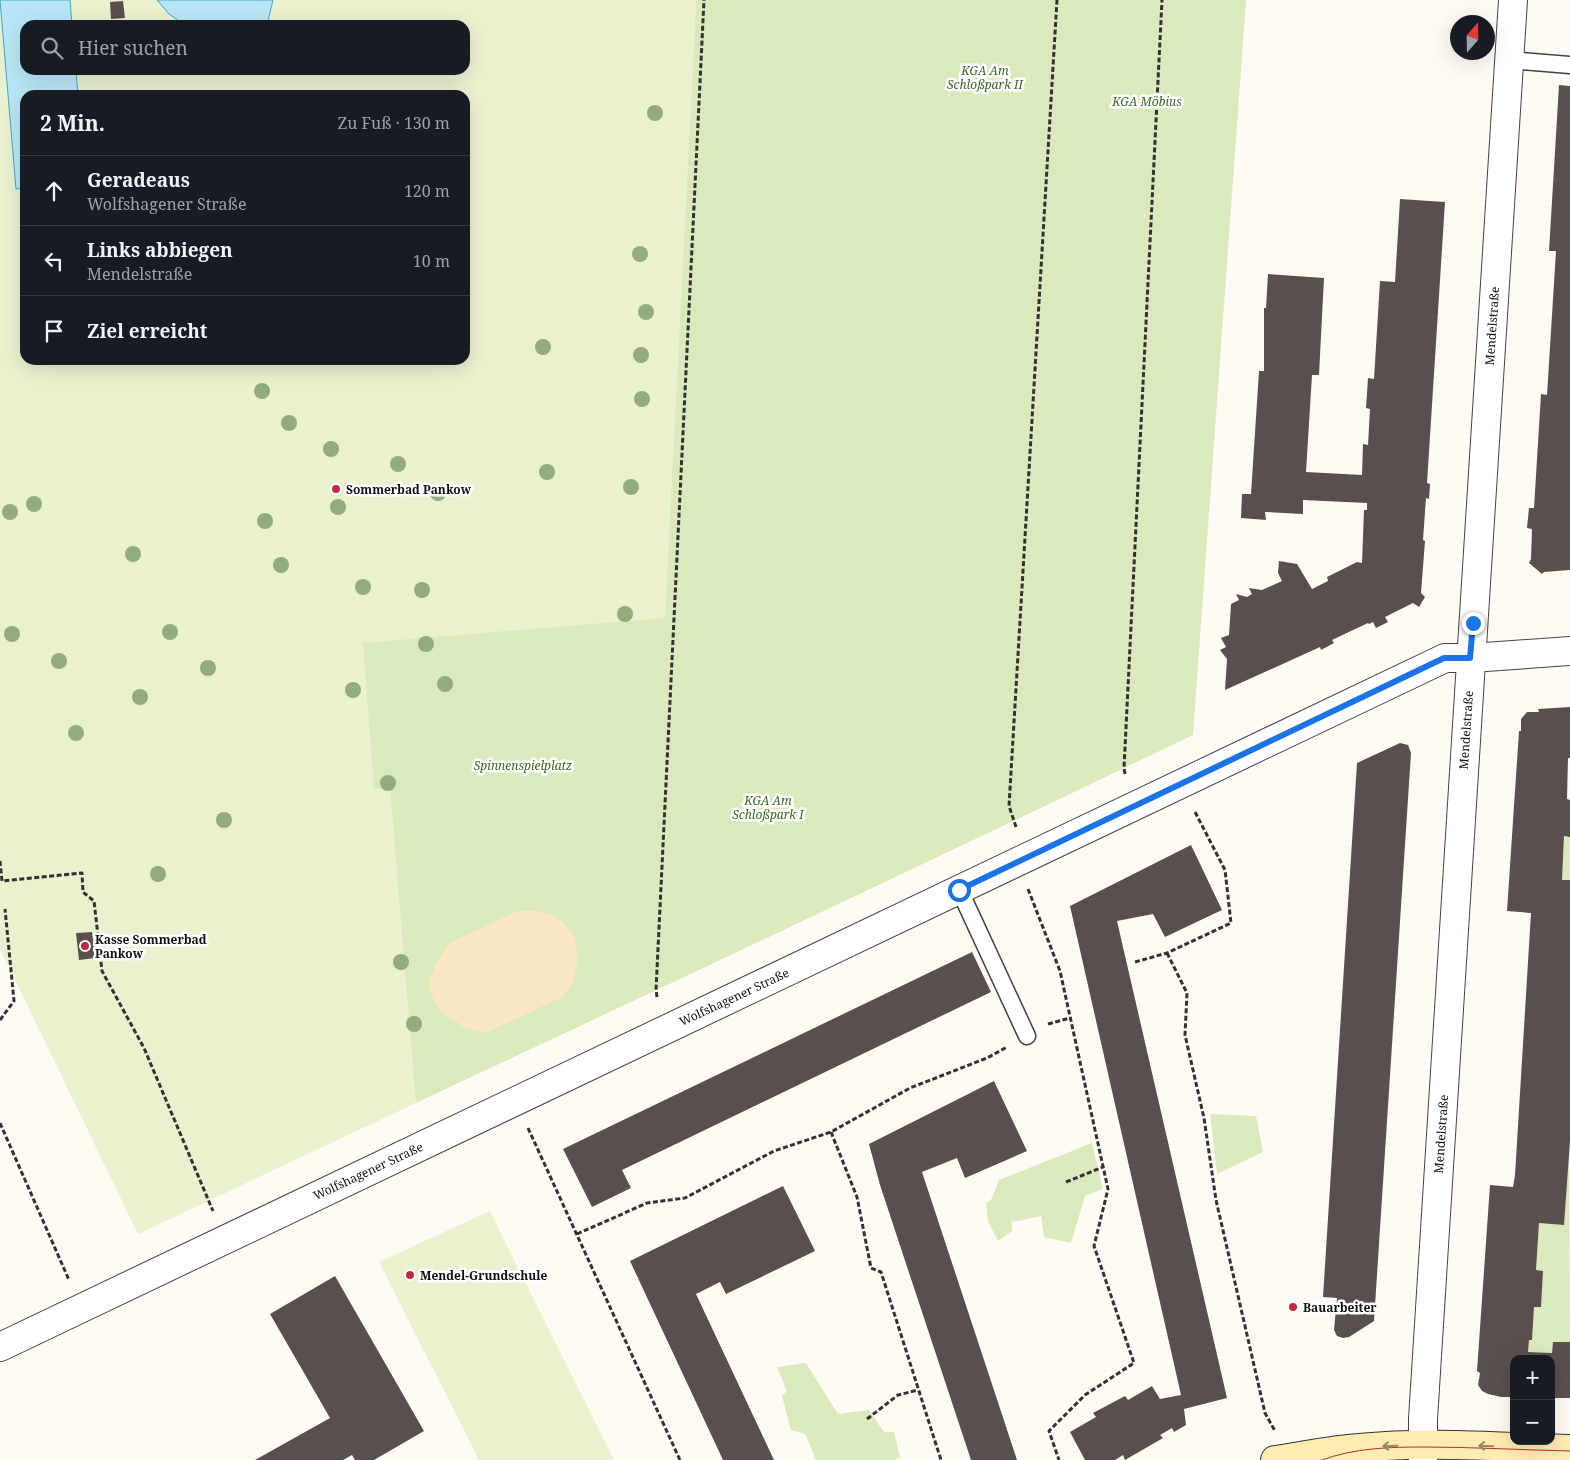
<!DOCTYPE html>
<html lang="de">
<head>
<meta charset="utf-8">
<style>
	:root { --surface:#171b24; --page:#20242c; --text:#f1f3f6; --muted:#9ea1a6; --line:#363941 }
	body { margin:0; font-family:"Noto Serif",serif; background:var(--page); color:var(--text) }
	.controls { position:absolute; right:15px; bottom:15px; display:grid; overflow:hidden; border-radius:10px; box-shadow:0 5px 20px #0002 }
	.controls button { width:45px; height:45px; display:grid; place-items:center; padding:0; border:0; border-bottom:1px solid var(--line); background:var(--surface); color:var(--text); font:25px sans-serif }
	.compass { position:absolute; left:1450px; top:15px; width:45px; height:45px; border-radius:50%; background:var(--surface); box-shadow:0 5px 20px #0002; rotate:20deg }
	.stop { position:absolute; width:15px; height:15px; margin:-11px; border:4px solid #1a73e8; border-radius:50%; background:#fff }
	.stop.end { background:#1a73e8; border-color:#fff; box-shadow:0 1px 5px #0008 }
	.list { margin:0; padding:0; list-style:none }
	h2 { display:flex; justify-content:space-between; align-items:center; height:65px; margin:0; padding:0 20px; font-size:21px }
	h2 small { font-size:16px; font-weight:400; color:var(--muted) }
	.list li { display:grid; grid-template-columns:32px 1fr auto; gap:15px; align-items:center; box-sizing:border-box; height:70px; padding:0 20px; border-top:1px solid var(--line) }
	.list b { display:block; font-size:19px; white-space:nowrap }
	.list p { margin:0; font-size:16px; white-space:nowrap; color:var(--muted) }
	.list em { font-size:16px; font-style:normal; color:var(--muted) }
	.icon { flex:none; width:28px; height:28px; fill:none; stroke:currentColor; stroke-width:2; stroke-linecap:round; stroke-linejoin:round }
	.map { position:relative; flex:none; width:1570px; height:1460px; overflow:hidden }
	.search { position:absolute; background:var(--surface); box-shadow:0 5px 20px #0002; left:20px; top:20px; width:450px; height:55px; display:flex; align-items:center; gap:12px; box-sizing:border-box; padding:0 18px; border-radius:15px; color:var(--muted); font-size:19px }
	.panel { position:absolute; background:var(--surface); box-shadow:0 5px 20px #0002; left:20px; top:90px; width:450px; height:275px; border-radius:15px }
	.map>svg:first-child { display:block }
</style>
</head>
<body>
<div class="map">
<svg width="1570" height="1460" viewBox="0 0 1570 1460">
	<rect width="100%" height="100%" fill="#fffbf4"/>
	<path fill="#daeabd" d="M686 0 667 568 696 0H1246L1193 735C935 859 676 981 416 1103L0 479 465 360V25Z
		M1564 836 1570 837V880H1562Z
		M1210 1114 1256 1116 1263 1152 1217 1174Z
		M1569 1141 1570 1342H1553L1552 1353 1528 1352 1529 1340H1532L1534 1307H1541L1543 1271 1536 1270 1539 1223 1564 1225Z
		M1092 1143 1103 1189 1085 1196 1071 1243 1044 1237 1041 1216 1012 1222V1231L998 1241 988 1221 986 1203 991 1200 999 1180Z
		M806 1363 838 1414 869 1410 884 1432H894L900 1457 895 1460H816L805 1434 791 1430 782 1396 787 1391 777 1367Z"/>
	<path fill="#fae6c1" d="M530 910 549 913 564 923 575 938 578 960 573 983 563 997 485 1033 466 1028 440 1011 430 992V978L437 961 450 943 515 912Z"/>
	<path fill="#e9f1cf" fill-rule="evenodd" d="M0 0H696L665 618 363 643 374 789 390 787 416 1103 138 1234 0 949ZM25 25H465V70H25ZM25 95H465V360H25Z
		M490 1211 614 1460H479L379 1262Z"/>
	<path fill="#b9e6f6" stroke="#41a5cc" d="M0 0H70L72 25H25V70H76L78 95H25V188L16 189Z
		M157 0H273L267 25H185L169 14Z"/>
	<path fill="#59504d" d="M123 1 125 18 111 19 110 2Z
		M1559 85 1570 86V570L1544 572 1542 574 1529 563 1531 559 1532 529 1527 528 1529 508H1534L1541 394 1547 395 1556 251H1549Z
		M1400 199 1445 202 1427 483 1430 484 1429 499 1426 498 1423 540 1425 541 1421 593 1425 597 1419 607 1413 603 1385 617 1388 622 1376 628 1373 622 1369 624 1368 623 1332 640 1334 643 1321 650 1320 647 1225 690 1227 659 1220 650 1226 647 1221 638 1229 635 1231 604 1239 600 1236 594 1247 597 1252 594 1249 588 1262 590 1282 581 1278 573 1279 561 1297 564 1312 589 1328 581 1327 577 1357 562 1362 563 1364 510H1367V503L1303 500V514L1265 512 1266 520 1241 518 1242 494H1251L1259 371H1264V308H1266L1268 274 1324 278 1319 375H1312L1306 472 1362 475 1363 444 1368 445 1370 409 1366 408 1368 378 1374 379 1380 281 1395 282Z
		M1570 707V758H1568L1567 799 1570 800V837L1564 836 1562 880H1570V1141L1564 1225 1539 1223 1536 1270 1543 1271 1541 1307H1534L1532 1340H1529L1528 1352 1552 1353 1553 1342H1570V1398H1551V1359H1514V1397H1501L1488 1394 1482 1391 1478 1385 1480 1373 1477 1371 1490 1185 1513 1187 1515 1175 1531 913 1507 911 1519 731H1521V719L1527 712H1539L1538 709Z
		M1400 743 1408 745 1411 753 1374 1321 1349 1337 1343 1338 1337 1336 1334 1330 1337 1298 1323 1297 1357 763Z
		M1191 845 1222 910 1165 937 1153 914 1117 921 1227 1398 1184 1409 1186 1425 1174 1432 1172 1428 1160 1435 1163 1438 1125 1460 1123 1455 1115 1460H1085L1070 1432 1096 1417 1093 1413 1125 1396 1128 1400 1152 1386 1160 1399 1181 1395 1070 906Z
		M92 932 95 958 79 960 76 933Z
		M972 952 991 992 622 1170 631 1188 592 1207 563 1149Z
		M994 1081 1027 1151 965 1178 957 1158 922 1172 1017 1460H971L880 1185 869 1144Z
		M783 1186 815 1251 726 1294 720 1282 696 1294 774 1460H723L630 1261Z
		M335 1276 424 1431 374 1460H355L352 1455 343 1460H255L330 1418 270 1314Z"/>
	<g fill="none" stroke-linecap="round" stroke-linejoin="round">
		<defs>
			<path id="lane" d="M1509 60 1570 65
				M959 889 1027 1036"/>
			<path id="street" d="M0 1347 1445 658H1471L1570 651
				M1423 1460V1419L1513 0"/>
			<path id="secondary" d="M1275 1460C1303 1456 1331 1450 1359 1448 1428 1441 1500 1447 1570 1449"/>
		</defs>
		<use href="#lane" stroke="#434343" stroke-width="19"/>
		<use href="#street" stroke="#434343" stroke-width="30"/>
		<use href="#secondary" stroke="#323232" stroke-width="30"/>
		<path stroke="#323232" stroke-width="3" stroke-dasharray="5 2.5" stroke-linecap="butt" d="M1125 774 1124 768 1162 0
			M1016 827 1009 806 1057 0
			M0 861 2 881 82 873 83 892 94 901 102 971 144 1048 213 1211
			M1028 889 1060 971 1108 1189 1094 1246 1134 1363 1085 1395 1049 1431 1059 1460
			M1167 953 1187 993 1185 1035 1204 1118 1216 1200 1265 1413 1275 1431
			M1135 962 1167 953 1231 923 1225 870 1194 810
			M657 997 656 990 704 0
			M0 1020 14 1001 5 909
			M1048 1024 1070 1018
			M0 1123 69 1280
			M528 1128 680 1460
			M831 1132 857 1197 871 1268 881 1272 941 1460
			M1066 1182 1103 1167
			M577 1234 647 1203 685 1198 774 1151 831 1132 910 1088 987 1058 1007 1047
			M867 1419 898 1395 918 1390"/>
		<use href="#lane" stroke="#fff" stroke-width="16"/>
		<use href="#street" stroke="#fff" stroke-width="28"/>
		<use href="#secondary" stroke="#feecb0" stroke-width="28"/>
		<path stroke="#c02942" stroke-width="1" d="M1322 1460C1354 1448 1390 1447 1424 1447 1473 1447 1521 1450 1570 1451"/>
	</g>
	<g fill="#92ab7f">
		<circle cx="655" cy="113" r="8"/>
		<circle cx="640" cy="254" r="8"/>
		<circle cx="646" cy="312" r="8"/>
		<circle cx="543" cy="347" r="8"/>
		<circle cx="641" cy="355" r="8"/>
		<circle cx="262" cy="391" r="8"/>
		<circle cx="642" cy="399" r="8"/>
		<circle cx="289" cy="423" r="8"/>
		<circle cx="331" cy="449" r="8"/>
		<circle cx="398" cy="464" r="8"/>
		<circle cx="547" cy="472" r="8"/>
		<circle cx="631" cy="487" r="8"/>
		<circle cx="438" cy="493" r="8"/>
		<circle cx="34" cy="504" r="8"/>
		<circle cx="338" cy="507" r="8"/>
		<circle cx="10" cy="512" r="8"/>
		<circle cx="265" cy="521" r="8"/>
		<circle cx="133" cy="554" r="8"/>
		<circle cx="281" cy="565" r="8"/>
		<circle cx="363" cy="587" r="8"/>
		<circle cx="422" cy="590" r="8"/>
		<circle cx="625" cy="614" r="8"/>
		<circle cx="170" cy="632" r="8"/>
		<circle cx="12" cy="634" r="8"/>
		<circle cx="426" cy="644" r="8"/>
		<circle cx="59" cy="661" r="8"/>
		<circle cx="208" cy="668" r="8"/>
		<circle cx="445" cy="684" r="8"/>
		<circle cx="353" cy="690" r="8"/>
		<circle cx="140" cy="697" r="8"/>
		<circle cx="76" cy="733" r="8"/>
		<circle cx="388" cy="783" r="8"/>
		<circle cx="224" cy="820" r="8"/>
		<circle cx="158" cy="874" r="8"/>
		<circle cx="401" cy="962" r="8"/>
		<circle cx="414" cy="1024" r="8"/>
	</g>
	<defs><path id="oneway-shaft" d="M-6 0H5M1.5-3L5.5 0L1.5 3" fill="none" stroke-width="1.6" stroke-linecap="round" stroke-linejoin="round" transform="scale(1.25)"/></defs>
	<g stroke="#938968">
		<use href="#oneway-shaft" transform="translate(1390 1446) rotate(178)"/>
		<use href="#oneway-shaft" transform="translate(1486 1446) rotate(-178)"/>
	</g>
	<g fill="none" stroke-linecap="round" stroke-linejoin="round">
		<path stroke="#1a73e8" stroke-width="6" d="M959 890 1444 658H1470L1473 623"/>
	</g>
	<g fill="#c02942" stroke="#fff" stroke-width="2">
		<circle cx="336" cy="489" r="5"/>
		<circle cx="85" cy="946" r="5"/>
		<circle cx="410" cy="1275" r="5"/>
		<circle cx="1293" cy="1307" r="5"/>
	</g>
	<g text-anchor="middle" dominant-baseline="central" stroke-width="5" stroke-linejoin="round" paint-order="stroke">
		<g font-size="12" font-style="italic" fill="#386920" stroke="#fff">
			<text x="985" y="70">KGA Am<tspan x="985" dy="14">Schloßpark II</tspan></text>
			<text x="1147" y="101">KGA Möbius</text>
			<text x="523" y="765">Spinnenspielplatz</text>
			<text x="768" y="800">KGA Am<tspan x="768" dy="14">Schloßpark I</tspan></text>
		</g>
		<g font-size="12" fill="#101010" stroke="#fff">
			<text transform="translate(1492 326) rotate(-86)">Mendelstraße</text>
			<text transform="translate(1466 730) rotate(-86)">Mendelstraße</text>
			<text transform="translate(734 997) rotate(-25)">Wolfshagener Straße</text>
			<text transform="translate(1441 1134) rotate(-86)">Mendelstraße</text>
			<text transform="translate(368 1171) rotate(-25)">Wolfshagener Straße</text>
		</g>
		<g font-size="12" font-weight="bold" fill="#101010" stroke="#fff" text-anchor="start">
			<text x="346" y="489">Sommerbad Pankow</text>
			<text x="95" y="939">Kasse Sommerbad<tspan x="95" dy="14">Pankow</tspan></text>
			<text x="420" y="1275">Mendel-Grundschule</text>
			<text x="1303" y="1307">Bauarbeiter</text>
		</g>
	</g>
</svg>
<div class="controls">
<button>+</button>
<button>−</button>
</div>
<svg class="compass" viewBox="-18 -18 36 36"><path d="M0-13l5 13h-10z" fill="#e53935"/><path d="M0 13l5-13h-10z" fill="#9ea1a6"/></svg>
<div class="stop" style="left:959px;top:890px"></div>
<div class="stop end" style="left:1473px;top:623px"></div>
<div class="search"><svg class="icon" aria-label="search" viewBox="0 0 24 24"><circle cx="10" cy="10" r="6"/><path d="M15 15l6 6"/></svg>Hier suchen</div>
<section class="panel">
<h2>2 Min.<small>Zu Fuß · 130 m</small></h2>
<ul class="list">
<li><svg class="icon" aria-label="ahead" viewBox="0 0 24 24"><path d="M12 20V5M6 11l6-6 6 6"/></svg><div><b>Geradeaus</b><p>Wolfshagener Straße</p></div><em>120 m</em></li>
<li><svg class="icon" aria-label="left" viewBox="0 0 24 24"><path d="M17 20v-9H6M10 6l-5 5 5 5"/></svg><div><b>Links abbiegen</b><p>Mendelstraße</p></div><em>10 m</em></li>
<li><svg class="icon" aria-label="arrive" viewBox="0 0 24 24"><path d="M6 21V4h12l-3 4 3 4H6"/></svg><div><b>Ziel erreicht</b></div></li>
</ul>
</section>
</div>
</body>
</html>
